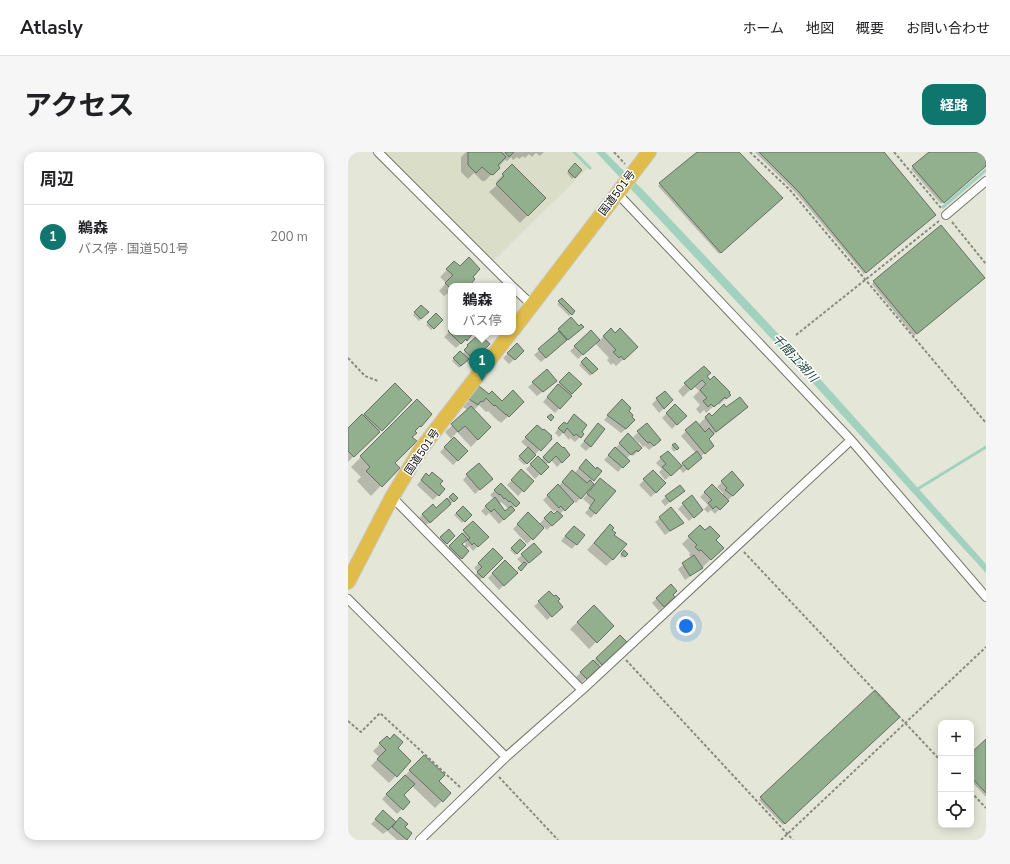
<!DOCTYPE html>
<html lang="ja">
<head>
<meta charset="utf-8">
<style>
	:root { --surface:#fff; --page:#f6f6f6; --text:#202124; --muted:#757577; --line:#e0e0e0; --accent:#0f766e }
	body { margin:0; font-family:"Nunito Sans","Noto Sans JP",sans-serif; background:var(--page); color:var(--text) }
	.controls { position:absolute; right:12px; bottom:12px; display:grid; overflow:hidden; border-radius:8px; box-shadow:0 2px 10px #0003 }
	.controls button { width:36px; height:36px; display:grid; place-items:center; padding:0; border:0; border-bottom:1px solid var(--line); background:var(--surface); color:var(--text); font:20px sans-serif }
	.you { position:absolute; left:338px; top:474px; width:14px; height:14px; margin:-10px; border:3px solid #fff; border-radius:50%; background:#1a73e8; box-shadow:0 0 0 6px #1a73e833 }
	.badge { display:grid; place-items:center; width:26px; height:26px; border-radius:50%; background:var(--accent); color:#fff; font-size:13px; font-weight:700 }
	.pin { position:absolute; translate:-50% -33px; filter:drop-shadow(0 1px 2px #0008) }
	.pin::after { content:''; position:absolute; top:21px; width:14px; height:12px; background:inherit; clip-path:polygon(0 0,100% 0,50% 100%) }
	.popup { position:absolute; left:100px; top:131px; width:68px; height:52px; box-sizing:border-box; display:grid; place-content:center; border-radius:8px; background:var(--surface); filter:drop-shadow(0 1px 3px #0005); font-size:13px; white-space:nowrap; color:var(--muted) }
	.popup b { font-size:15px; color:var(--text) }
	.popup::after { content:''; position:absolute; left:50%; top:100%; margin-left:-8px; border:8px solid transparent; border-top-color:var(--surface) }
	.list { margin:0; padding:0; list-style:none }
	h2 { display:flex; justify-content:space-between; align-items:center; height:52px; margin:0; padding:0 16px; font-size:17px }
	h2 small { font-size:13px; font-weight:400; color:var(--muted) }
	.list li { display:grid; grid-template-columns:26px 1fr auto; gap:12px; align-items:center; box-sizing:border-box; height:64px; padding:0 16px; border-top:1px solid var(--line) }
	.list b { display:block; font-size:15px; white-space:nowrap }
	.list p { margin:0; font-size:13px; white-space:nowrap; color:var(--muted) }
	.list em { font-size:13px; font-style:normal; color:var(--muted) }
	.icon { flex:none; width:22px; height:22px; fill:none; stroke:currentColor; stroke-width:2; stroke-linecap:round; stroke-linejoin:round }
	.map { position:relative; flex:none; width:638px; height:688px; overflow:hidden; border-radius:12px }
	header { display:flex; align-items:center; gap:24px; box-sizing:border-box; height:56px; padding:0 20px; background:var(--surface); border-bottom:1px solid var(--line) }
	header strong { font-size:19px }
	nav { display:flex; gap:22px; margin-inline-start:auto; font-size:14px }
	.intro { display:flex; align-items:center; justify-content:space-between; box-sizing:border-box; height:96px; padding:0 24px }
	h1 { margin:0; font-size:28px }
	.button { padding:10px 18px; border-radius:12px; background:var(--accent); color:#fff; font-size:14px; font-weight:700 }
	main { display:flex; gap:24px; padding:0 24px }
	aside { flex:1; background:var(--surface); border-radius:12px; box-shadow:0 2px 10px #0003 }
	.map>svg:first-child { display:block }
</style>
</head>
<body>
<header>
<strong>Atlasly</strong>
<nav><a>ホーム</a><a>地図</a><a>概要</a><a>お問い合わせ</a></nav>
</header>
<div class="intro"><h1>アクセス</h1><a class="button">経路</a></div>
<main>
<aside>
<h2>周辺<small></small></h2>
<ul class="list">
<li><span class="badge">1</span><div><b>鵜森</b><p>バス停 · 国道501号</p></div><em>200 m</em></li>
</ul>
</aside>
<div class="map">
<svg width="638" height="688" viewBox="0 0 638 688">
	<rect width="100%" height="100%" fill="#e4e7d8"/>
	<path fill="#dadec8" d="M36 0H225L240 16 144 110Z"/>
	<path fill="#a2d2bf" d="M248 0H257L296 39 456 209 638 412V421L451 216Z"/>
	<path fill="#0003" fill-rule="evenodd" d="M118 0H196L192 4 188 1 184 5 181 2 177 6 175 4 171 7 169 5 165 8 163 5 159 9 157 8 137 29H134L126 21 120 27 113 20V5Z
		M350 0H390L434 46 371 102 310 34Z
		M407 0H535L585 65 516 122 449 42Z
		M582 0H638V13L593 52 563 17Z
		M164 13 196 46 172 71 141 40 150 32 148 30Z
		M227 13 233 18 224 27 219 21Z
		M593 75 634 128 566 184 524 132Z
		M106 110 126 127 119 134H103V144L100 141 96 144 91 139 98 131 92 125Z
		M214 147 226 159 221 164 209 152Z
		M73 154 79 160 71 169 65 163Z
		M88 162 94 168 83 178 78 173Z
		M223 167 231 175H234L193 210 186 203 210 181 209 180Z
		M103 178V180H124L114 192 113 191 108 196 96 185Z
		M262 178 267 183 289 195 268 214 265 211 263 213 259 208 261 206 247 191 230 207 222 199 243 180 251 189Z
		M131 183V202L133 204 123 214 118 209 111 216 104 209 112 200 114 202 117 200 116 199Z
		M169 193 175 199 161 212 155 206Z
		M238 207 248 217 242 224 231 213Z
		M199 219 203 233 189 244 180 235Z
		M358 224 362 229 381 243 371 253 369 251 358 261 356 258 352 262 348 257 352 253 345 245 351 239 346 234 335 245 330 239 337 232Z
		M216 226 233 232 207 261 195 250Z
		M47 232 63 248 0 310V278Z
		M131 236 154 250H175L153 271 151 269H150L140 259 138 260 131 253 126 258 142 275 123 295 109 280 103 287 97 280 120 258 115 255Z
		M316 240 324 248 311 261 304 252Z
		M69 249 72 274 66 280 45 311 50 316 23 344 9 329 13 325 3 315Z
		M269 253 279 259 278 277 273 281 256 268Z
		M327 253 337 264 324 277 314 266Z
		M399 255 392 262 360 287V298L335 321 331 316 317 328 311 320 314 317 308 311 313 306 332 314 348 301 333 284 347 270 350 273 361 262 364 265 378 257Z
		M226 264 232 280 235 282 227 290 222 286 221 288 215 281 211 285 207 281 211 275 218 273Z
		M250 272 243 294 238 299 232 294Z
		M299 273 307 293 301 298 297 294 295 295 291 290 289 292 293 296 285 304 283 302 278 307 280 309 270 320 256 308 280 283 289 291 290 290 285 285Z
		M189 274 203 287 176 313 170 307 180 296 173 290Z
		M106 286 119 299 105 313 92 300Z
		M209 292 221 303 209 315 203 308 198 313 199 315 187 327 178 317 190 305 193 308Z
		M327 292 330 296 326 300 323 296Z
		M233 313 253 319 243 330 245 332 228 351 225 349 212 362 213 364 199 378 196 375 179 392 165 377 180 362 191 372 203 360 206 363 209 360 207 358 206 360 195 348 209 334 210 335 219 324 226 322Z
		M173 319 184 329 170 344 159 333Z
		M305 319 317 331 303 345 291 333Z
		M383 321 395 333 367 362 363 358 360 361 356 357 360 353 352 345 364 333 374 343 375 341 369 335Z
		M119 323 139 331 127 342 115 328Z
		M74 327 90 332V343L85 348 69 333Z
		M153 332 171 351 164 357 166 358 151 372 141 361 138 364 133 359 146 347 142 343ZM153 350 161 357 157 360 151 353Z
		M248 332 266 339 243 366 237 361 243 354 235 347Z
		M332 334 331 343 317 354 313 349Z
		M105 342 109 346 77 374 70 367 75 362 88 357Z
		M335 352 349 362 341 369 330 357Z
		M115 355 122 363 114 371 106 363Z
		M312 366 334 371 317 383 307 370Z
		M125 370 139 385 125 399 121 394 118 397 120 399 109 411 97 399ZM116 389 118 392 115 395 113 392Z
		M352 374 374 396 355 415 352 411 351 412 354 416 337 428 330 417 344 406 341 403 342 401 334 392Z
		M263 378 264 383 265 407 258 414 239 398 255 380Z
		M101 379 106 384 96 393 91 388Z
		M221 379 236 383 224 397 213 389Z
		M172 388 177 393 167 403 162 398Z
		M145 397 153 406 130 430 125 425 130 420 126 416Z
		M276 400 279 402 274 406 272 404Z
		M174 403 188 405 176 415 175 414 151 438 140 426 157 409 168 420 175 413 169 407Z
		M323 433 324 443 325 445 311 459 304 451Z
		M209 449V459L199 468 186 454 191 450Z
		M246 454 265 474 241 497 222 477Z
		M272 484 277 490 233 531 228 525Z
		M527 540 550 565 435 673 411 648Z
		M39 585 62 609 41 631 23 614 31 605 25 599Z
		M638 588V645L623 629V603Z
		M76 604 90 629 102 641 87 656 64 634 55 643 61 650 49 662 34 647Z
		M35 660 48 671 56 675 63 681 57 688H49L39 679 35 682 23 672Z"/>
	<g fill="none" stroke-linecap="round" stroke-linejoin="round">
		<path stroke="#a2d2bf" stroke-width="3" d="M226 0 242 16
			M595 55 638 18
			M568 338 638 295"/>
	</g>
	<path fill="#92af8e" stroke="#666f65" d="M120 0H153L158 5 150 13 152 16 145 23 142 22 134 15 128 21 120 13Z
		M157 0H166L161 5Z
		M349 0H391L435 46 373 101 311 31Z
		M411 0H536L588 63 518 121 451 40Z
		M581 0H638V14L596 51 564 14Z
		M227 11 234 18 227 26 220 19Z
		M164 12 198 46 180 64 148 32 156 24 154 22Z
		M593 73 637 126 569 182 525 129Z
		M121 105 132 117 125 125 127 127 122 133 119 131 116 134H103V137L97 131 105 123 98 117 106 109 112 114Z
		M214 146 227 159 224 163 210 149Z
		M73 153 81 160 73 167 66 160Z
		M88 161 95 168 86 177 79 170Z
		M223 165 231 174 233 172 236 175 220 188 210 177Z
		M263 176 267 181 272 176 290 195 276 208 273 204 271 206 265 200 268 198 255 184Z
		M103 177V180H126L119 189 118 187 113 192 100 179Z
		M243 178 252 188 235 203 226 194Z
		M211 179 219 188 198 206 190 197Z
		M131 182 142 192 132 202 135 204 128 210 116 198 120 194 119 193Z
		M169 191 176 199 167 208 159 201Z
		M112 199 121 207 113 214 105 206Z
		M238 205 250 217 244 222 233 210Z
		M356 214 363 221 359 224 362 228 366 224 382 240 381 241 383 243 378 247 377 245 366 255 363 252 360 255 355 249 359 246 352 238 358 232 354 228 343 238 336 231Z
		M199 217 209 229 195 240 184 230Z
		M221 220 234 232 224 242 211 230Z
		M47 231 64 248 34 279 16 262Z
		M210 232 224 244 212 257 199 245Z
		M131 234 141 242 144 239 154 249 165 238 176 250 161 265 158 262V263L147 253 146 254 138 246 135 250 133 249 130 253 121 247Z
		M317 239 325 248 316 257 308 246Z
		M392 245 400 255 368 280 357 265 361 261 364 264 376 252 378 255Z
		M69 247 84 262 73 275 72 274 67 279 69 281 64 285 69 289 47 311 52 316 34 335 18 319 22 315 12 304Z
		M274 247 283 256 281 259 285 263 284 265 287 268 278 277 259 263Z
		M327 252 339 264 329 273 318 261Z
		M123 254 143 275 130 288 117 274 110 280 103 272Z
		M14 262 32 280 6 305 0 299V276Z
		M203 262 206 265 203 269 199 265Z
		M226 262 239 273 234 280 236 282 233 286 228 282 226 284 219 276 216 281 210 276 216 270 219 272Z
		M348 269 357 280 361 276 366 282 361 287 366 294 357 302 337 278Z
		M250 271 257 277 243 295 236 289Z
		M299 271 313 288 306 294 302 290 300 291 296 287 289 279Z
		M189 273 195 278 196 277 204 284 203 285 204 287 193 299 177 285Z
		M280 281 294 296 290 300 289 298 283 303 271 291Z
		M106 285 120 299 110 309 96 295Z
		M209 290 215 296 216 295 222 303 214 311 208 304 201 311 195 305Z
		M327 291 331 296 329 298 324 293Z
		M180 295 188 303 179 312 171 304Z
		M267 295 282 309 275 316 260 303Z
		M320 299 334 314 323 324 314 315 318 312 312 305Z
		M349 299 354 306 340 318 334 311Z
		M190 304 201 315 193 323 182 312Z
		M238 307 248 317 249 315 254 319 246 329 231 316Z
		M131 311 145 327 132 338 118 322Z
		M173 317 186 329 176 340 163 328Z
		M224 318 239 331 242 328 246 332 233 347 214 330Z
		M305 318 318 331 308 341 295 327Z
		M384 319 396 333 385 344 377 338 379 336 373 329Z
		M84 320 95 329 92 332 97 337 91 344 73 328 78 321 81 324Z
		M252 326 268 339 248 362 241 356 247 348 239 342Z
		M153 331 172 351 168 355 162 349 161 350 157 346 156 347 152 342 151 343 146 338Z
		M210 332 226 350 217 359 213 354 211 356 199 343Z
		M364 332 381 349 372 358 368 354 365 357 360 351 364 348 356 340Z
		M332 333 337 339 322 350 317 344Z
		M105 341 110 346 106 350 101 345Z
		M344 343 355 358 346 366 334 351Z
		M147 345 157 359 163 354 167 358 156 368 146 357 143 360 137 354Z
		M99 346 103 352 82 371 74 362 85 352 88 356Z
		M115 354 124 363 117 370 108 361Z
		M323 355 336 371 322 379 311 365Z
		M203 359 206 362 209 359 215 364 204 374 196 366Z
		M180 360 196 376 185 388 169 372Z
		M125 369 141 385 130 395 126 391 124 393 120 388 122 386 115 378Z
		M262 372 266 376 264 378 268 381 266 383 279 392 265 408 246 391Z
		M352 373 357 378 362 374 372 384 368 388 376 396 363 408 353 398 351 399 347 395 349 393 340 384Z
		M226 374 237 383 229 393 217 384Z
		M101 377 107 384 99 392 92 385Z
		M114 381 120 387 114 392 121 399 114 407 101 394Z
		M172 387 178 393 169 402 163 396Z
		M186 391 194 400 181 411 173 402Z
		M145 396 155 406 135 426 129 420 134 415 130 411Z
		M276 398 280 402 277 405 273 402Z
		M346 403 355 416 342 424 334 411Z
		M157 408 170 421 156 434 144 421Z
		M176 410 179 412 173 419 170 416Z
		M323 432 329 439 325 443 327 445 316 455 308 446Z
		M201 439 206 444 208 443 212 447 210 449 215 455 204 465 190 449Z
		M246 453 266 474 249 491 229 470Z
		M272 483 279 490 254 513 248 506Z
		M245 508 252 515 239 527 232 520Z
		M527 538 552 565 437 672 412 645Z
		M46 582 55 590 50 596 63 609 49 625 29 607 38 598 31 591 39 584 42 587Z
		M638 587V641L623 625V601Z
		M76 603 97 623 91 629 103 641 95 650 61 618Z
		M57 623 67 632 56 643 62 650 55 658 38 642Z
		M35 658 48 670 40 678 27 667Z
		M52 665 60 672 57 675 64 681 59 688 44 675Z"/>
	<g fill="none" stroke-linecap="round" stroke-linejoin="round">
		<defs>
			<path id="minor" d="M30 0 164 134
				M269 41 503 288 638 445
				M598 63 638 29
				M165 135 184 153
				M44 345 234 538 503 288
				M0 447 158 605
				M72 688 158 605 234 538"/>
			<path id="trunk" d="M165 178 301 0
				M0 430 44 345 73 297 163 180"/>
		</defs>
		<use href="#minor" stroke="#737568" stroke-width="10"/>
		<use href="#trunk" stroke="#cacac9" stroke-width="16"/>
		<path stroke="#898b80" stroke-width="2" stroke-dasharray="3 2" stroke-linecap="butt" d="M266 0 277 12
			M402 0 442 38 638 271
			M546 0 593 56
			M604 70 638 112
			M448 183 591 69
			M0 206 17 224 30 229
			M396 400 593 609
			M278 508 445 688
			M0 569 13 580 32 561 113 636
			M151 625 210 688
			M623 640 638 656
			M433 688 638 495"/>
		<use href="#minor" stroke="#fff" stroke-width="8"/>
		<use href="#trunk" stroke="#e0bc4a" stroke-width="14"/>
	</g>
	<g text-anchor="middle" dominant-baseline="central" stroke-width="3" stroke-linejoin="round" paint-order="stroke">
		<g font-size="11" fill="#0c0d08" stroke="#fff">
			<text transform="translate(269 41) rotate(-53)">国道501号</text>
			<text transform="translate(74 300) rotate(-56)">国道501号</text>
		</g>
		<g font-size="12" font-style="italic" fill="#0c372a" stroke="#fff">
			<text transform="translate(447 206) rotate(47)">千間江湖川</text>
		</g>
	</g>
</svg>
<div class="controls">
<button>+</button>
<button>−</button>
<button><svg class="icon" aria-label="locate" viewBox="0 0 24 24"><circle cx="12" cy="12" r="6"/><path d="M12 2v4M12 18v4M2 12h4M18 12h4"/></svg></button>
</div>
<div class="you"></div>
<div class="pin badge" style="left:134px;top:229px">1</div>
<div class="popup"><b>鵜森</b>バス停</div>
</div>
</main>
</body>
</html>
